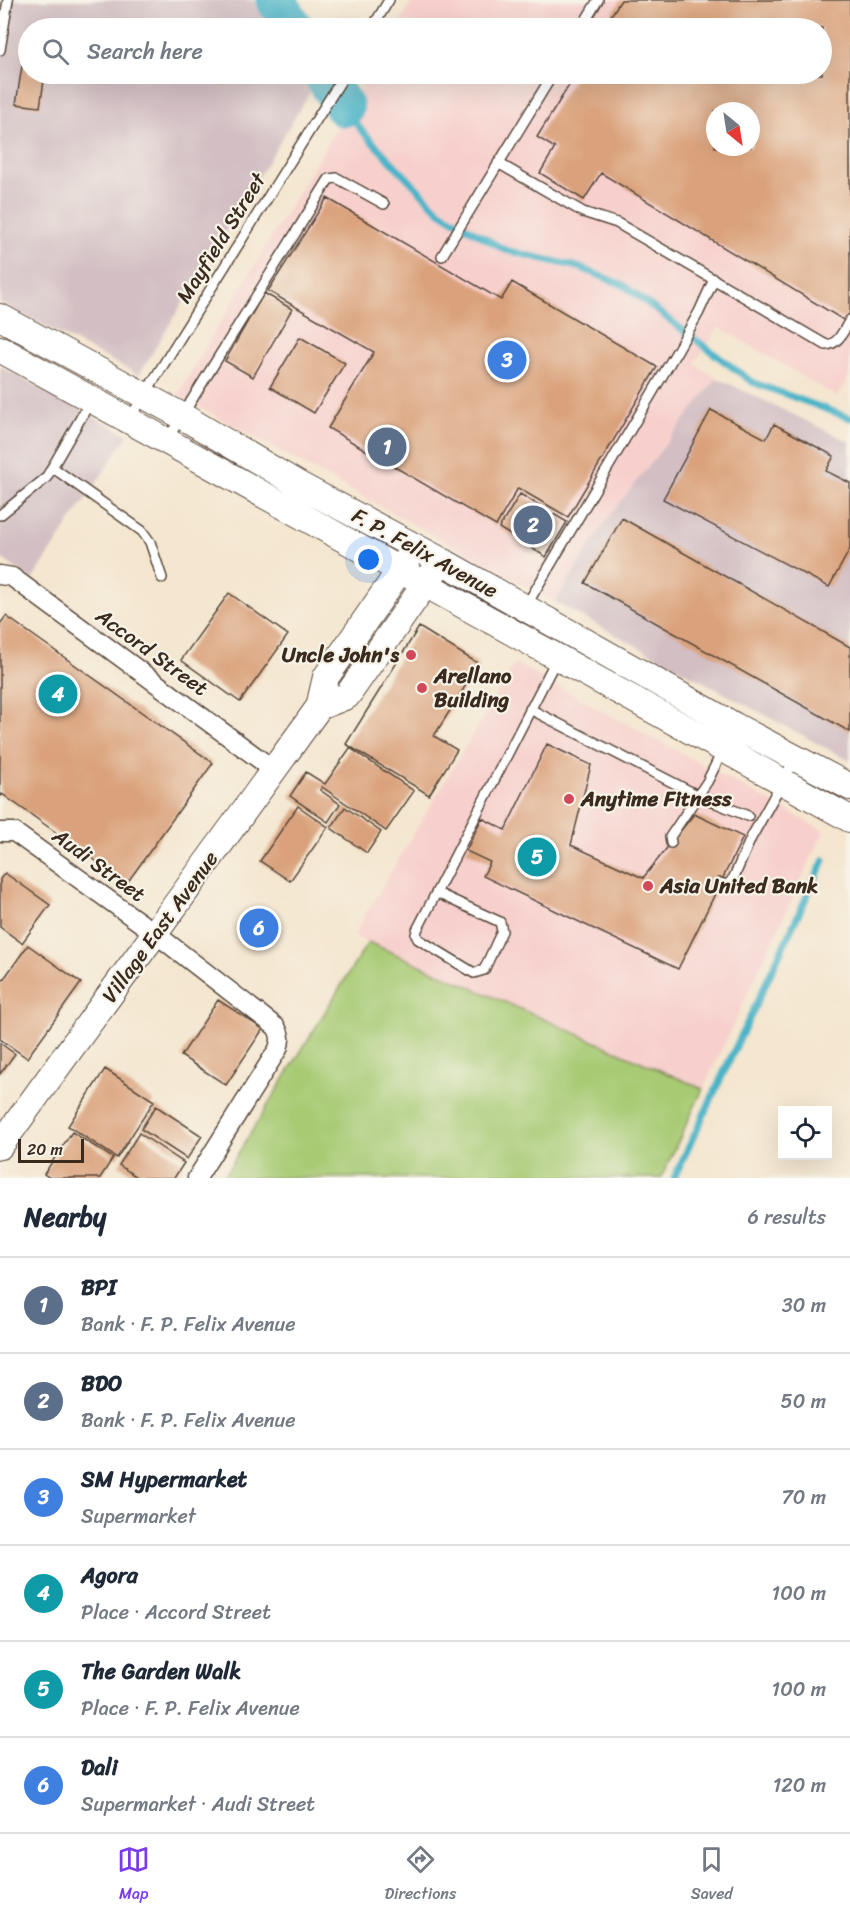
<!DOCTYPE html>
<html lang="en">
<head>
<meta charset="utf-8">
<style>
	:root { --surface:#fff; --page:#f6f6f7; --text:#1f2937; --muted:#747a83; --line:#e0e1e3; --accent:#7c3aed }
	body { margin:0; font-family:Sriracha,sans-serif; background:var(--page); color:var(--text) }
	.controls { position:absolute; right:18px; bottom:18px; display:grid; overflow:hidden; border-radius:0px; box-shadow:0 6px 24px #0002 }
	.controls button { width:54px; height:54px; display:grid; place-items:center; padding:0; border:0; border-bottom:2px solid var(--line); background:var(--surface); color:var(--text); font:30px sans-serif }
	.compass { position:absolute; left:706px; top:102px; width:54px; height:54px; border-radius:50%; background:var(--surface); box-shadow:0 6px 24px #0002; rotate:150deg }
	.scale { position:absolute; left:18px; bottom:15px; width:66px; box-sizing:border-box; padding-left:6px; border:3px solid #3b2a1e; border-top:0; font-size:16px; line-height:21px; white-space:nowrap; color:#3b2a1e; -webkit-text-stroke:4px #f7f3e8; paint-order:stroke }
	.you { position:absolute; left:369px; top:560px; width:21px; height:21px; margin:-15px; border:4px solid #fff; border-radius:50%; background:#1a73e8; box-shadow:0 0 0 9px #1a73e833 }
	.badge { display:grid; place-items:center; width:39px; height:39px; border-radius:50%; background:var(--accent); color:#fff; font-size:20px; font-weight:700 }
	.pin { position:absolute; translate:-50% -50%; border:3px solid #fff; box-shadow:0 2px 6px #0006 }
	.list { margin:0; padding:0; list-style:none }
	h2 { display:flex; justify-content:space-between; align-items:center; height:78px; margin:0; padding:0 24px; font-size:26px }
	h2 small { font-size:20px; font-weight:400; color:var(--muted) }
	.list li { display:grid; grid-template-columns:39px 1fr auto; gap:18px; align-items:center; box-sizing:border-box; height:96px; padding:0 24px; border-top:2px solid var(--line) }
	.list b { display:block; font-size:22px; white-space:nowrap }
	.list p { margin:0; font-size:20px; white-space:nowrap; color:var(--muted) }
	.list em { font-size:20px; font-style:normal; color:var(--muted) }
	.icon { flex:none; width:33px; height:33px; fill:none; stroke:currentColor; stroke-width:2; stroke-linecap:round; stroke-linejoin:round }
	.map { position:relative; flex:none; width:850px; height:1178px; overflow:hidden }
	.search { position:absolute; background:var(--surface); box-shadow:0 6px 24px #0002; left:18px; right:18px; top:18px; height:66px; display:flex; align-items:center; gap:15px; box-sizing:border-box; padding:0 21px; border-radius:33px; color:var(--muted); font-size:22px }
	.sheet { height:654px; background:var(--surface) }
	nav { display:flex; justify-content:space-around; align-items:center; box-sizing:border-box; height:84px; border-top:2px solid var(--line); background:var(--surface); font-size:16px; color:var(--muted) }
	nav a { display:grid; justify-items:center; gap:3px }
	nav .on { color:var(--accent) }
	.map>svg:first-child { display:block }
</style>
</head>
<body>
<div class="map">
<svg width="850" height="1178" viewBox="0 0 850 1178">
	<rect width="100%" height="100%" fill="#f7f3e8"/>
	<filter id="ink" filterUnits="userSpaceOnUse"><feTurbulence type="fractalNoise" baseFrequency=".0167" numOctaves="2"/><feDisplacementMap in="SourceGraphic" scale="12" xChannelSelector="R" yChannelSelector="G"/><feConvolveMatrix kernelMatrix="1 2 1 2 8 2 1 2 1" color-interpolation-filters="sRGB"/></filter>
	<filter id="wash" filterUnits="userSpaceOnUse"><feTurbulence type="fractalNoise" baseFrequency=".008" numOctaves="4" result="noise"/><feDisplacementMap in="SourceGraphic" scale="24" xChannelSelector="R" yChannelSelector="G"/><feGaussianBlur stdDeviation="1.35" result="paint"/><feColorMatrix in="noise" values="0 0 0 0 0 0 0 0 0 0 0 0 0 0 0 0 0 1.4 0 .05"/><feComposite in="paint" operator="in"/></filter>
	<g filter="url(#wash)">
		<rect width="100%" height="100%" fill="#f4e6cf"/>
		<path fill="#f7d0cd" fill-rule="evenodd" d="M413 0H850V375L837 397 719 327 694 364 717 378 605 522 555 602 177 395 369 74H822V28H396ZM715 111H751V147H715Z
			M515 663 824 831 703 1089 353 936Z"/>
		<path fill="#d2bec3" d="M0 0H253L273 28H28V74H304L313 87 139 375 0 303Z
			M0 366 128 435 32 580 0 557Z
			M717 378 850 442V761L555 602 605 522Z"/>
		<path fill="#a7ca73" stroke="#717a48" stroke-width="1.5" d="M368 942 703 1089 661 1178H223Z"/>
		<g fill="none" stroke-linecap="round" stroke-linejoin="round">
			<path stroke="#4ab4c8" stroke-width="7" d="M344 107 361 130 439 211 505 250 578 267 623 285 752 382 850 418
				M674 1178 824 860"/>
			<path stroke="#4ab4c8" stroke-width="40" d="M276 0 294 28
				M323 74 344 107"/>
		</g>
		<g id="blocks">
			<path fill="#daa27b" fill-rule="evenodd" d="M621 0H850V312L845 321 601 173 584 200 540 173 555 148 537 137 576 74H822V28H603ZM715 111H751V147H715Z
				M22 66 28 67V74H45L40 107 16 104Z
				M327 198 501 300 512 282 657 367 568 517 518 488 496 526 328 428 374 352 268 291Z
				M264 293 292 309 253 377 225 361Z
				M300 337 345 363 314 413 270 387Z
				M711 410 766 439 774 424 834 456 826 471 850 483V549L829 587 663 499Z
				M520 494 567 522 546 557 499 528Z
				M622 518 850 647V732L585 583Z
				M229 593 288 635 240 702 181 660Z
				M6 616 213 763 127 883 2 794 0 797V624Z
				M419 627 479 664 434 736 457 750 429 795 346 744Z
				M547 744 591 765 571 845 643 878 694 814 743 837 678 969 483 876 490 862 466 851 482 818 505 830Z
				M350 748 414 791 386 831 322 787 320 790 340 804 328 822 290 796 306 772 325 784Z
				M298 806 328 827 290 881 260 861Z
				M345 807 381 832 367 853 331 828Z
				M5 873 50 905 22 943 0 927V879Z
				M28 945 81 983 27 1058 0 1039V984Z
				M218 1000 263 1029 226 1085 181 1056Z
				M0 1043 15 1054 0 1074Z
				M105 1069 154 1101 117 1158 68 1126Z
				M156 1106 202 1136 187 1159 141 1129Z
				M72 1132 113 1158 100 1178H50L44 1174Z
				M139 1133 184 1163 174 1178H138L119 1165Z"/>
		</g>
	</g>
	<g filter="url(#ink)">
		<use href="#blocks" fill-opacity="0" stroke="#574639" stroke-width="1.5"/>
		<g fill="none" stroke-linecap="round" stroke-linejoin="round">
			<defs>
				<path id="lane" d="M372 28 389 0
					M581 28 598 0
					M0 50 8 0
					M498 163 583 212 617 223 826 345C839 344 843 331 850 320
					M442 256 553 74
					M130 418 345 74
					M167 440 329 179 337 178 384 204
					M52 467 142 531 150 542 162 578
					M0 515 46 478 90 402
					M526 606 677 351 699 312 714 279
					M530 709 699 796 748 816
					M671 843 670 837 707 782 723 750
					M720 883 728 885 734 877 751 838 795 759
					M437 893 500 922 502 931 484 970 474 973 418 939 416 935 417 930 556 660"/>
				<path id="street" d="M0 575 12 577 274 770
					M0 832H14L156 934 276 1027C281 1035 281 1040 278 1049L197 1178"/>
				<path id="secondary" d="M0 317 182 416 301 486 442 561 735 726 850 787
					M0 349 850 819
					M319 707 347 696 435 570
					M0 1146C106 999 214 854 319 707L326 677 409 557"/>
			</defs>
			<use href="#lane" stroke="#574639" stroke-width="12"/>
			<use href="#street" stroke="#574639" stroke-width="21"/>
			<use href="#secondary" stroke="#574639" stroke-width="28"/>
			<use href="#lane" stroke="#fff" stroke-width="9"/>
			<use href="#street" stroke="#fff" stroke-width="18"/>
			<use href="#secondary" stroke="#fff" stroke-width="26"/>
		</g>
	</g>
	<g fill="#d1495b" stroke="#f7f3e8" stroke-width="2">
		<circle cx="411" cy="655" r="6"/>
		<circle cx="422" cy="688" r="6"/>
		<circle cx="569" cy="799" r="6"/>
		<circle cx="648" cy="886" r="6"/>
	</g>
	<g text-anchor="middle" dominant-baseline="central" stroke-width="4.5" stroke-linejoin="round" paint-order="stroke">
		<g font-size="21" fill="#3b2a1e" stroke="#f7f3e8">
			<text transform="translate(221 238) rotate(-58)">Mayfield Street</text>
			<text transform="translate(425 553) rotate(29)">F. P. Felix Avenue</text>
			<text transform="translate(152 652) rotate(36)">Accord Street</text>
			<text transform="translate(99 865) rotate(36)">Audi Street</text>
			<text transform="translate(160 927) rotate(-54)">Village East Avenue</text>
		</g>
		<g font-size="21" font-weight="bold" fill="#3b2a1e" stroke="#f7f3e8" text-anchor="start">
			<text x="399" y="655" text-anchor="end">Uncle John's</text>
			<text x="434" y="676">Arellano<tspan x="434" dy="24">Building</tspan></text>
			<text x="581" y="799">Anytime Fitness</text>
			<text x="660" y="886">Asia United Bank</text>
		</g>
	</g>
</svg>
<div class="controls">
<button><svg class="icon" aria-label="locate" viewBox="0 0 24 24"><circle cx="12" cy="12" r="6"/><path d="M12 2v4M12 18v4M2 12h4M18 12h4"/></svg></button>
</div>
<svg class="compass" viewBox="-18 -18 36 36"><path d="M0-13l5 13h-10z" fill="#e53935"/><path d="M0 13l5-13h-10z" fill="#747a83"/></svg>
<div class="scale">20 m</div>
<div class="you"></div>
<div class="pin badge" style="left:387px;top:447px;background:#5c6f8a">1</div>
<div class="pin badge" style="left:533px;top:525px;background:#5c6f8a">2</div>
<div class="pin badge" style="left:507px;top:360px;background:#3f7fe0">3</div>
<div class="pin badge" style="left:58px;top:694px;background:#0f9aa8">4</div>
<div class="pin badge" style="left:537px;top:857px;background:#0f9aa8">5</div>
<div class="pin badge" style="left:259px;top:928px;background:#3f7fe0">6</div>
<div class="search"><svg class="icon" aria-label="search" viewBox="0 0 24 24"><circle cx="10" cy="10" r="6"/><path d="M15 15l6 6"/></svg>Search here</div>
</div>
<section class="sheet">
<h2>Nearby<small>6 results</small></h2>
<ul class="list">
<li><span class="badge" style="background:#5c6f8a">1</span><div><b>BPI</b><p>Bank · F. P. Felix Avenue</p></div><em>30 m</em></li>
<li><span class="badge" style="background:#5c6f8a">2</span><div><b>BDO</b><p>Bank · F. P. Felix Avenue</p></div><em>50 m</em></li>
<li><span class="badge" style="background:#3f7fe0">3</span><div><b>SM Hypermarket</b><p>Supermarket</p></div><em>70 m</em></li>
<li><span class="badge" style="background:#0f9aa8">4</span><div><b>Agora</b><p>Place · Accord Street</p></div><em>100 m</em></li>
<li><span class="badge" style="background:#0f9aa8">5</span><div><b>The Garden Walk</b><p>Place · F. P. Felix Avenue</p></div><em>100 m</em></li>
<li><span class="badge" style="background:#3f7fe0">6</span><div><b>Dali</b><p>Supermarket · Audi Street</p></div><em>120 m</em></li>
</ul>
</section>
<nav>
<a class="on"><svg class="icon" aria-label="map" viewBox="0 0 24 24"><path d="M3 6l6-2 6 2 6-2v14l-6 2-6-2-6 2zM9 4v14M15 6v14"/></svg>Map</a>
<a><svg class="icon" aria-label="directions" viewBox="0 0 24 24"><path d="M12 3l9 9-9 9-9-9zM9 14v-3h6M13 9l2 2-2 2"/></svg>Directions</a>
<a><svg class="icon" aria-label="saved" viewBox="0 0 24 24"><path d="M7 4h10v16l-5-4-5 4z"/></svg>Saved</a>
</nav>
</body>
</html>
